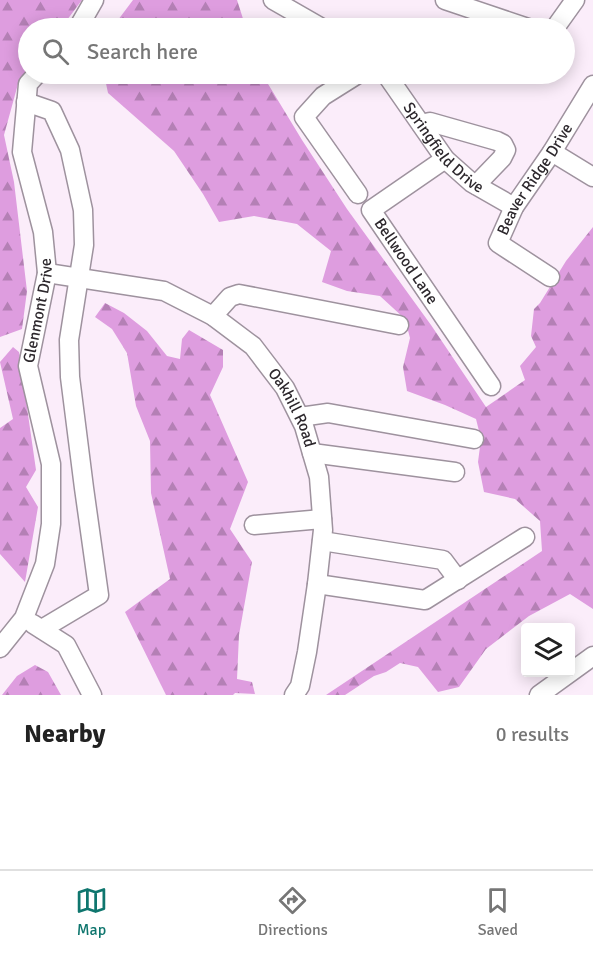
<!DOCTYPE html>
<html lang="en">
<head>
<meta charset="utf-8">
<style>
	:root { --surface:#fff; --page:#f6f6f6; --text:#222; --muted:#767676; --line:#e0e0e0; --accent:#0f766e }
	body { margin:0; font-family:Signika,sans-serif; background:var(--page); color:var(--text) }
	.controls { position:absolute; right:18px; bottom:18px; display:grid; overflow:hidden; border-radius:6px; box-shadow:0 3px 15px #0003 }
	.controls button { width:54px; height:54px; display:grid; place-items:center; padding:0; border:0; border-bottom:2px solid var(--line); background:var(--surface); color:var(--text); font:30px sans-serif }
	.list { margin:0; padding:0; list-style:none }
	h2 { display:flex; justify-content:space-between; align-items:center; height:78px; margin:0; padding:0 24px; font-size:26px }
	h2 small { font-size:20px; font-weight:400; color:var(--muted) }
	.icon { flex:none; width:33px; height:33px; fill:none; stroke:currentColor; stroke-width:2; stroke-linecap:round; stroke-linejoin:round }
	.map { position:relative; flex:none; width:593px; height:695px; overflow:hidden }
	.search { position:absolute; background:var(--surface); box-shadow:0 3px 15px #0003; left:18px; right:18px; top:18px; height:66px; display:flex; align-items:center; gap:15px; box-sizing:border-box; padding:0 21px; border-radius:33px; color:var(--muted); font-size:22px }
	.sheet { height:174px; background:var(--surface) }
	nav { display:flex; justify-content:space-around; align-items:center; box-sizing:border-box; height:84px; border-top:2px solid var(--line); background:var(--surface); font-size:16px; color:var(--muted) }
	nav a { display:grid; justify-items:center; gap:3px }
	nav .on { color:var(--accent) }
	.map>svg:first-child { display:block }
</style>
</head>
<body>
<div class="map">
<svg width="593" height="695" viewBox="0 0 593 695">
	<defs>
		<pattern id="forest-firs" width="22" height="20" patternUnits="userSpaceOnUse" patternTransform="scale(1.5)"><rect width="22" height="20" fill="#de9ddf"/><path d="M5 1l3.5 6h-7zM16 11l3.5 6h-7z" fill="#b480b5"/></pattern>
	</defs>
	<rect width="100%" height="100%" fill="#fbedfa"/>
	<path fill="url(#forest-firs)" d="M0 0H82L61 28H28V70L18 84 4 135 14 182 27 291 22 329 0 337Z
		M133 0H237L246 28H112Z
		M104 74H262L302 140 347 209 431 325 486 407 525 380 520 366 536 347 531 336 534 309 540 303 566 261 593 227V609L570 594 529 616 486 649 459 687 438 692 418 667 400 663 386 672 374 676 345 695H326L542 551 540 521 515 499 484 492 478 462 481 439 476 419 445 405 407 391 403 367 410 338 405 319 380 296 347 291 322 282 331 251 297 224 254 216 219 222 203 194 174 151 108 93Z
		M105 303 124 313 147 331 167 356 180 359 182 339 189 330 223 350V367L210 395 248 482 230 529 252 562 239 635 237 679 252 682 255 694 235 693 233 695H166L125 612 170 579 151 493 150 441 136 406 127 353 112 329 95 317Z
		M13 347 19 352 36 470 26 487 38 507 25 582 0 554V428L13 419 0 362Z
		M35 665 48 672 61 695H2L17 676Z"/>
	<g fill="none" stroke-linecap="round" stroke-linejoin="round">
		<defs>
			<g id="minor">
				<path d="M273 0 322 28"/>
				<path d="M445 0 528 28"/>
				<path d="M78 28 94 0"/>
				<path d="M555 28 575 0"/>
				<path d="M358 74 323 96 304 117 358 194"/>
				<path id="s1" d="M386 74 445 159 472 183 514 207"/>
				<path d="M26 102 52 111 70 150 83 210 84 245 69 340 70 377 84 488 99 595 42 629"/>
				<path d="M421 124 430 122 497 141 503 144 506 150 502 158 476 185"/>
				<path d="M552 152 593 177"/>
				<path id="s2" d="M445 159 371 210 491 386"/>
				<path id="s3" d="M47 273 164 291 213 316 253 346 285 388 304 426 319 477 323 530 317 584 307 652 300 686 294 695"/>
				<path id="s4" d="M550 277 498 243 514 207 552 152 593 85"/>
				<path d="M213 316 230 297 239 294 399 325"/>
				<path d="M300 417 328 413 474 439"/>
				<path d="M312 453 455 472"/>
				<path d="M254 525 322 519"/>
				<path d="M322 541 443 560 458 580"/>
				<path d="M317 584 425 600 525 537"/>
				<path d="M33 624 66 645 92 695"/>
				<path id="s5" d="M0 648 24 618 45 564 51 524V464L28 366 47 273 43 232 22 152 28 84 37 74"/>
				<path d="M539 695 593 656"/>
			</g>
		</defs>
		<use href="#minor" stroke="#9e929e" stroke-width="21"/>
		<use href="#minor" stroke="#fff" stroke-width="18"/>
	</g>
	<g text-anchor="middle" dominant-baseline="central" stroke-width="4.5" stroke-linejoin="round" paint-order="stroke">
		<g font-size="16" fill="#2d282d" stroke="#fbedfa">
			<text stroke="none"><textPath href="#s1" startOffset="94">Springfield Drive</textPath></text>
			<text stroke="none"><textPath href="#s4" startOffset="136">Beaver Ridge Drive</textPath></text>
			<text stroke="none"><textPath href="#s2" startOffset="152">Bellwood Lane</textPath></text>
			<text stroke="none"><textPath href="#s5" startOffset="354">Glenmont Drive</textPath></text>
			<text stroke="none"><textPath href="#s3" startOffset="297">Oakhill Road</textPath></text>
		</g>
	</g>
</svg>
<div class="controls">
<button><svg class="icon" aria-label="layers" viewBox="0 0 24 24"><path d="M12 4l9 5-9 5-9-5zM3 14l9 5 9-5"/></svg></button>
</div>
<div class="search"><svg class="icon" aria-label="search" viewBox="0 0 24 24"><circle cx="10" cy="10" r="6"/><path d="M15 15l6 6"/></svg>Search here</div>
</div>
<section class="sheet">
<h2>Nearby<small>0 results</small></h2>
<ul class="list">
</ul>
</section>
<nav>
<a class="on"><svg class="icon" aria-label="map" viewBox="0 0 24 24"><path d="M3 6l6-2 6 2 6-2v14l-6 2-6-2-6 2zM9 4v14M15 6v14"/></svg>Map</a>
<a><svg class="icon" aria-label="directions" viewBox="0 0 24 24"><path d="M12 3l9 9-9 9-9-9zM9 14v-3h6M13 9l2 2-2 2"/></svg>Directions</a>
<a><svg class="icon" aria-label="saved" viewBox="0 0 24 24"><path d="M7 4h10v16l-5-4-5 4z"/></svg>Saved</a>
</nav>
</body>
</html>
